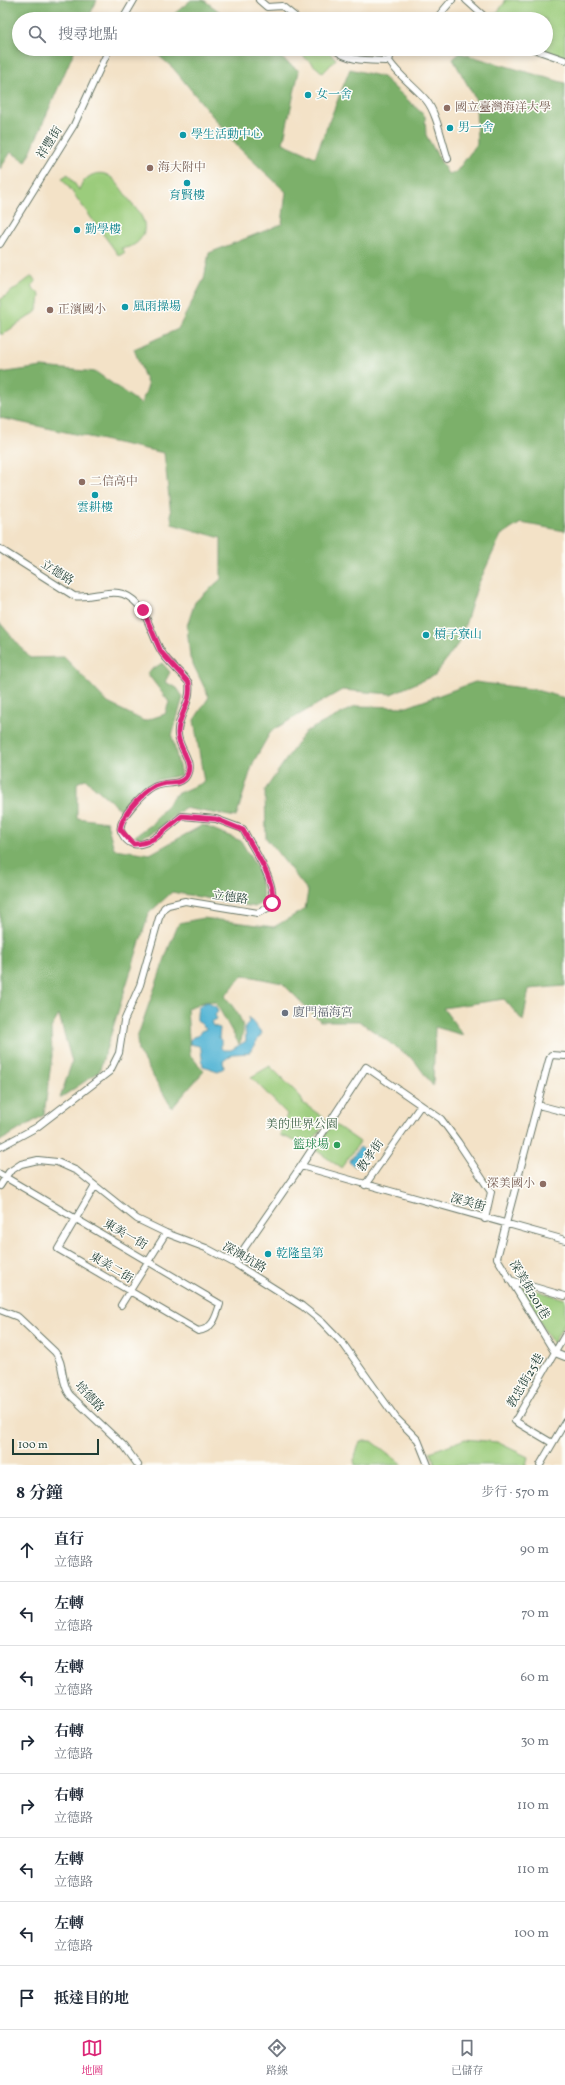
<!DOCTYPE html>
<html lang="zh-TW">
<head>
<meta charset="utf-8">
<style>
	:root { --surface:#fff; --page:#f6f6f7; --text:#1f2937; --muted:#747a83; --line:#e0e1e3; --accent:#db2777 }
	body { margin:0; font-family:Vollkorn,"Noto Serif TC",serif; background:var(--page); color:var(--text) }
	.scale { position:absolute; left:12px; bottom:10px; width:87px; box-sizing:border-box; padding-left:4px; border:2px solid #1f3d34; border-top:0; font-size:11px; line-height:14px; white-space:nowrap; color:#1f3d34; -webkit-text-stroke:3px #fdfcf7; paint-order:stroke }
	.stop { position:absolute; width:12px; height:12px; margin:-9px; border:3px solid #db2777; border-radius:50%; background:#fff }
	.stop.end { background:#db2777; border-color:#fff; box-shadow:0 1px 4px #0008 }
	.list { margin:0; padding:0; list-style:none }
	h2 { display:flex; justify-content:space-between; align-items:center; height:52px; margin:0; padding:0 16px; font-size:17px }
	h2 small { font-size:13px; font-weight:400; color:var(--muted) }
	.list li { display:grid; grid-template-columns:26px 1fr auto; gap:12px; align-items:center; box-sizing:border-box; height:64px; padding:0 16px; border-top:1px solid var(--line) }
	.list b { display:block; font-size:15px; white-space:nowrap }
	.list p { margin:0; font-size:13px; white-space:nowrap; color:var(--muted) }
	.list em { font-size:13px; font-style:normal; color:var(--muted) }
	.icon { flex:none; width:22px; height:22px; fill:none; stroke:currentColor; stroke-width:2; stroke-linecap:round; stroke-linejoin:round }
	.map { position:relative; flex:none; width:565px; height:1465px; overflow:hidden }
	.search { position:absolute; background:var(--surface); box-shadow:0 2px 6px #0003; left:12px; right:12px; top:12px; height:44px; display:flex; align-items:center; gap:10px; box-sizing:border-box; padding:0 14px; border-radius:22px; color:var(--muted); font-size:15px }
	.sheet { height:564px; background:var(--surface) }
	nav { display:flex; justify-content:space-around; align-items:center; box-sizing:border-box; height:56px; border-top:1px solid var(--line); background:var(--surface); font-size:11px; color:var(--muted) }
	nav a { display:grid; justify-items:center; gap:2px }
	nav .on { color:var(--accent) }
	.map>svg:first-child { display:block }
</style>
</head>
<body>
<div class="map">
<svg width="565" height="1465" viewBox="0 0 565 1465">
	<rect width="100%" height="100%" fill="#fdfcf7"/>
	<filter id="ink" filterUnits="userSpaceOnUse"><feTurbulence type="fractalNoise" baseFrequency=".025" numOctaves="2"/><feDisplacementMap in="SourceGraphic" scale="8" xChannelSelector="R" yChannelSelector="G"/><feConvolveMatrix kernelMatrix="1 2 1 2 8 2 1 2 1" color-interpolation-filters="sRGB"/></filter>
	<filter id="wash" filterUnits="userSpaceOnUse"><feTurbulence type="fractalNoise" baseFrequency=".012" numOctaves="4" result="noise"/><feDisplacementMap in="SourceGraphic" scale="16" xChannelSelector="R" yChannelSelector="G"/><feGaussianBlur stdDeviation="0.9" result="paint"/><feColorMatrix in="noise" values="0 0 0 0 0 0 0 0 0 0 0 0 0 0 0 0 0 1.4 0 .05"/><feComposite in="paint" operator="in"/></filter>
	<g filter="url(#wash)">
		<rect width="100%" height="100%" fill="#f3e2c7"/>
		<path fill="#9bcc7b" stroke="#5d8458" d="M504 0H565V60L533 49H546V19H488L491 14H496L505 2Z
			M309 49H325L336 59 323 73 303 56Z
			M68 174 79 190C83 177 99 167 112 178 119 184 125 195 131 202 135 208 141 214 143 220 149 234 136 249 121 248L125 252 119 256 62 178Z
			M32 276 36 282 31 286 40 295 39 304 36 312 3 334H0V300Z
			M270 1066 300 1096 303 1103 327 1120 309 1147 280 1135 287 1114 251 1077Z
			M333 1123 360 1142 341 1168 314 1149Z
			M518 1285 565 1299V1322L553 1344Z
			M465 1439 497 1442 528 1457 526 1465H436L430 1452Z
			M360 1441H372L403 1465H355L354 1460Z"/>
		<path fill="#7cb06b" stroke="#4e7650" d="M0 0H97L88 19H19V49H75L26 162 11 152 0 169Z
			M191 0H204L229 19H168Z
			M151 49H269L299 71 283 143 315 157 350 69 383 77 425 116 426 135 448 174 456 172 477 144 476 100 453 59 460 53 565 83V531L521 523 501 535 477 587 460 641 435 675 391 694 342 690 271 731 253 763 236 817 184 808 157 830 140 838 135 836 151 825 176 794 204 782 194 720 209 697 190 658 187 626 195 602 221 579V538L172 524 164 453 0 418V373L42 367 96 372 141 404 148 386 134 349 178 329 204 279 209 253 282 224 286 192 238 147 173 68Z
			M0 623 30 658 64 657 108 703 144 721 165 714 169 702 147 673 162 663 170 672 165 682 177 688 183 697 172 736 181 775 153 781 120 809 85 779 77 783V818L107 822 114 849 150 854 203 825 241 841 259 872 264 901 255 907 172 892 149 913 99 1072 60 1098 72 1062 59 1015 51 1028 52 1056 44 1115 0 1141Z
			M475 682 532 689 565 698V986L529 989 523 1021 504 999 443 1008 463 1035 435 1027 433 1086 414 1060 359 1021H320L282 983 243 975 225 996C236 1012 250 1024 239 1044L216 1003 207 1001 187 1008 190 1055 204 1071 172 1108 138 1051 137 1038 169 947 179 923 203 918 274 927 305 909 308 891 266 838 265 790 305 732 356 706 407 707Z"/>
		<path fill="#56b6d5" stroke="#3a7a84" d="M207 1002 216 1007 218 1012 215 1015 217 1019 211 1022 213 1026 220 1028 219 1038 221 1040V1048L223 1050H231L246 1041 245 1027 249 1022 248 1017 262 1033 249 1053 233 1054 223 1061 224 1068 218 1071 203 1066 201 1049 199 1046 190 1044V1040L193 1037 198 1036 201 1031 206 1029 197 1020C197 1010 197 1005 207 1002Z
			M360 1147 367 1152 356 1167 349 1162Z"/>
	</g>
	<g filter="url(#ink)">
		<g fill="none" stroke-linecap="round" stroke-linejoin="round">
			<defs>
				<path id="minor" d="M259 0 267 7 282 6 298 19
					M466 0 487 19
					M123 19 134 0
					M436 19 452 0
					M334 49C349 62 369 60 389 61 399 76 414 86 426 100 437 113 442 142 448 159
					M533 49 565 60
					M389 61 392 49
					M0 244 74 125 109 49
					M0 549 74 596C90 599 108 589 123 594 147 603 149 631 161 651 168 663 181 672 189 683 192 705 176 717 178 735 179 749 194 761 187 775 181 787 164 781 154 787 144 792 117 819 121 831 135 864 167 827 182 816L216 819 243 829C252 848 281 887 270 907L258 913 185 901 168 905 164 908 159 918 140 985 124 1021 119 1053 110 1071 37 1127 0 1147
					M565 1056 551 1055 549 1060 497 1258 555 1353 565 1357
					M538 1105 565 1112
					M301 1166 565 1240
					M0 1174 220 1304C216 1317 213 1329 198 1331L58 1249 95 1186
					M365 1185 421 1105
					M0 1186 9 1172 21 1164 38 1160 57 1162 77 1171 137 1219 166 1233 206 1248 234 1263 302 1306 322 1322 344 1345 396 1418 418 1440 428 1465
					M234 1263 301 1166 366 1067 441 1119 458 1142 491 1192 485 1219
					M510 1280 565 1296
					M121 1305 166 1233
					M0 1310 18 1317 55 1352C65 1364 60 1382 70 1395L125 1447 138 1465
					M552 1443 515 1421 565 1335
					M540 1465 565 1422"/>
			</defs>
			<use href="#minor" stroke="#697767" stroke-width="8"/>
			<use href="#minor" stroke="#fff" stroke-width="6"/>
		</g>
	</g>
	<g fill="none" stroke-linecap="round" stroke-linejoin="round" filter="url(#ink)">
		<path stroke="#db2777" stroke-width="5" d="M143 610 161 652 189 683C192 705 178 714 178 733 177 748 197 764 185 778 179 785 169 782 162 784 146 787 122 814 120 829L133 844C154 845 166 828 182 816L216 819 243 830C253 849 277 881 272 903"/>
	</g>
	<g fill="#0f9aa8" stroke="#fdfcf7" stroke-width="1.5">
		<circle cx="308" cy="95" r="4"/>
		<circle cx="450" cy="128" r="4"/>
		<circle cx="183" cy="135" r="4"/>
		<circle cx="187" cy="183" r="4"/>
		<circle cx="77" cy="230" r="4"/>
		<circle cx="125" cy="307" r="4"/>
		<circle cx="95" cy="495" r="4"/>
		<circle cx="426" cy="635" r="4"/>
		<circle cx="268" cy="1254" r="4"/>
	</g>
	<g fill="#8d6e63" stroke="#fdfcf7" stroke-width="1.5">
		<circle cx="447" cy="108" r="4"/>
		<circle cx="150" cy="168" r="4"/>
		<circle cx="50" cy="310" r="4"/>
		<circle cx="82" cy="482" r="4"/>
		<circle cx="543" cy="1184" r="4"/>
	</g>
	<circle fill="#6b7280" stroke="#fdfcf7" stroke-width="1.5" cx="285" cy="1013" r="4"/>
	<circle fill="#2e9e5b" stroke="#fdfcf7" stroke-width="1.5" cx="337" cy="1145" r="4"/>
	<g text-anchor="middle" dominant-baseline="central" stroke-width="3" stroke-linejoin="round" paint-order="stroke">
		<g font-size="12" fill="#0d838f" stroke="#fdfcf7" text-anchor="start">
			<text x="316" y="95">女一舍</text>
			<text x="458" y="128">男一舍</text>
			<text x="191" y="135">學生活動中心</text>
			<text x="187" y="196" text-anchor="middle">育賢樓</text>
			<text x="85" y="230">勤學樓</text>
			<text x="133" y="307">風雨操場</text>
			<text x="95" y="508" text-anchor="middle">雲耕樓</text>
			<text x="434" y="635">槓子寮山</text>
			<text x="276" y="1254">乾隆皇第</text>
		</g>
		<g font-size="12" fill="#785e54" stroke="#fdfcf7" text-anchor="start">
			<text x="455" y="108">國立臺灣海洋大學</text>
			<text x="158" y="168">海大附中</text>
			<text x="58" y="310">正濱國小</text>
			<text x="90" y="482">二信高中</text>
			<text x="535" y="1184" text-anchor="end">深美國小</text>
		</g>
		<g font-size="12" fill="#1f3d34" stroke="#fdfcf7">
			<text transform="translate(50 143) rotate(-58)">祥豐街</text>
			<text transform="translate(57 573) rotate(32)">立德路</text>
			<text transform="translate(230 898) rotate(8)">立德路</text>
			<text transform="translate(371 1156) rotate(-55)">教孝街</text>
			<text transform="translate(468 1203) rotate(16)">深美街</text>
			<text transform="translate(125 1235) rotate(30)">東美一街</text>
			<text transform="translate(244 1258) rotate(30)">深澳坑路</text>
			<text transform="translate(111 1268) rotate(31)">東美二街</text>
			<text transform="translate(529 1290) rotate(59)">深美街201巷</text>
			<text transform="translate(526 1381) rotate(-60)">教忠街25巷</text>
			<text transform="translate(89 1397) rotate(47)">培德路</text>
		</g>
		<g font-size="12" fill="#5b616d" stroke="#fdfcf7" text-anchor="start">
			<text x="293" y="1013">廈門福海宮</text>
		</g>
		<g font-size="12" fill="#3e6146" stroke="#fdfcf7">
			<text x="302" y="1125">美的世界公園</text>
		</g>
		<g font-size="12" fill="#27864d" stroke="#fdfcf7" text-anchor="end">
			<text x="329" y="1145">籃球場</text>
		</g>
	</g>
</svg>
<div class="scale">100 m</div>
<div class="stop" style="left:272px;top:903px"></div>
<div class="stop end" style="left:143px;top:610px"></div>
<div class="search"><svg class="icon" aria-label="search" viewBox="0 0 24 24"><circle cx="10" cy="10" r="6"/><path d="M15 15l6 6"/></svg>搜尋地點</div>
</div>
<section class="sheet">
<h2>8 分鐘<small>步行 · 570 m</small></h2>
<ul class="list">
<li><svg class="icon" aria-label="ahead" viewBox="0 0 24 24"><path d="M12 20V5M6 11l6-6 6 6"/></svg><div><b>直行</b><p>立德路</p></div><em>90 m</em></li>
<li><svg class="icon" aria-label="left" viewBox="0 0 24 24"><path d="M17 20v-9H6M10 6l-5 5 5 5"/></svg><div><b>左轉</b><p>立德路</p></div><em>70 m</em></li>
<li><svg class="icon" aria-label="left" viewBox="0 0 24 24"><path d="M17 20v-9H6M10 6l-5 5 5 5"/></svg><div><b>左轉</b><p>立德路</p></div><em>60 m</em></li>
<li><svg class="icon" aria-label="right" viewBox="0 0 24 24"><path d="M7 20v-9h11M14 6l5 5-5 5"/></svg><div><b>右轉</b><p>立德路</p></div><em>30 m</em></li>
<li><svg class="icon" aria-label="right" viewBox="0 0 24 24"><path d="M7 20v-9h11M14 6l5 5-5 5"/></svg><div><b>右轉</b><p>立德路</p></div><em>110 m</em></li>
<li><svg class="icon" aria-label="left" viewBox="0 0 24 24"><path d="M17 20v-9H6M10 6l-5 5 5 5"/></svg><div><b>左轉</b><p>立德路</p></div><em>110 m</em></li>
<li><svg class="icon" aria-label="left" viewBox="0 0 24 24"><path d="M17 20v-9H6M10 6l-5 5 5 5"/></svg><div><b>左轉</b><p>立德路</p></div><em>100 m</em></li>
<li><svg class="icon" aria-label="arrive" viewBox="0 0 24 24"><path d="M6 21V4h12l-3 4 3 4H6"/></svg><div><b>抵達目的地</b></div></li>
</ul>
</section>
<nav>
<a class="on"><svg class="icon" aria-label="map" viewBox="0 0 24 24"><path d="M3 6l6-2 6 2 6-2v14l-6 2-6-2-6 2zM9 4v14M15 6v14"/></svg>地圖</a>
<a><svg class="icon" aria-label="directions" viewBox="0 0 24 24"><path d="M12 3l9 9-9 9-9-9zM9 14v-3h6M13 9l2 2-2 2"/></svg>路線</a>
<a><svg class="icon" aria-label="saved" viewBox="0 0 24 24"><path d="M7 4h10v16l-5-4-5 4z"/></svg>已儲存</a>
</nav>
</body>
</html>
